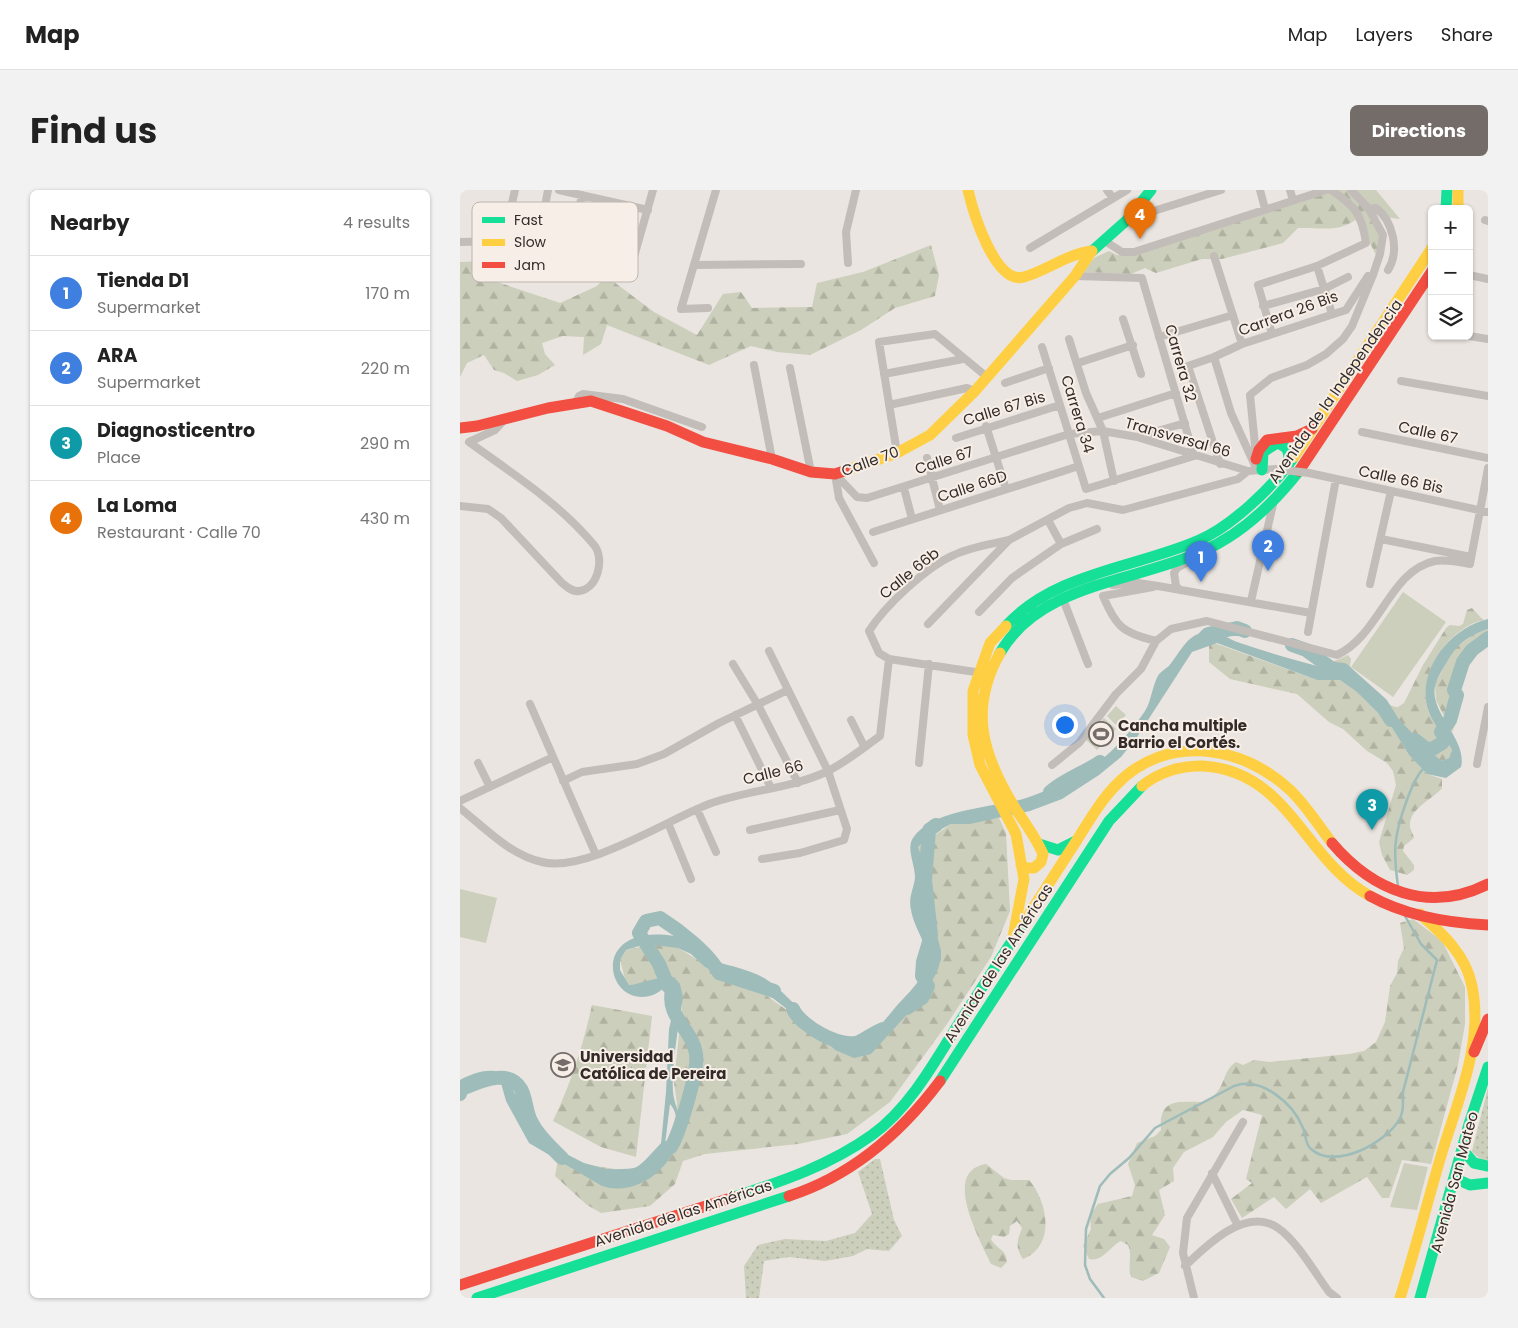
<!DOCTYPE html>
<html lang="en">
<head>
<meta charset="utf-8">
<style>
	:root { --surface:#fff; --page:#f2f2f2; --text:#222; --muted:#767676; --line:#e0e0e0; --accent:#746c68 }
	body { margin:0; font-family:Poppins,sans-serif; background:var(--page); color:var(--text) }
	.controls { position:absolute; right:15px; top:15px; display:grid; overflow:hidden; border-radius:8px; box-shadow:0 1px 4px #0004 }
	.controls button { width:45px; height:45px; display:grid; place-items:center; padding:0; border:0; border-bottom:1px solid var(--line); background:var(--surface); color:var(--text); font:25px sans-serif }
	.you { position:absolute; left:604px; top:534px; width:18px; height:18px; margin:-12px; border:4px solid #fff; border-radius:50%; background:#1a73e8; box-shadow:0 0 0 8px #1a73e833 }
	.badge { display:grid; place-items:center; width:32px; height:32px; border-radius:50%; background:var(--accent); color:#fff; font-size:16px; font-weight:700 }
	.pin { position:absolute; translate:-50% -41px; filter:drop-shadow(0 1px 2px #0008) }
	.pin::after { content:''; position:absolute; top:26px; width:18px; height:15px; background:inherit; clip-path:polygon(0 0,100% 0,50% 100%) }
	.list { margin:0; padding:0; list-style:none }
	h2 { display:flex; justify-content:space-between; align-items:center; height:65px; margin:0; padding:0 20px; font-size:21px }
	h2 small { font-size:16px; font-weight:400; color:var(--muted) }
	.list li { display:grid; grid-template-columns:32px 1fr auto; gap:15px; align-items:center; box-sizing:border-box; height:75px; padding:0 20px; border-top:1px solid var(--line) }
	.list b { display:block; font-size:19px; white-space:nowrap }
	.list p { margin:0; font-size:16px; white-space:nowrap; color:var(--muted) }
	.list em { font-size:16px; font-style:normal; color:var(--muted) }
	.icon { flex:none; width:28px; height:28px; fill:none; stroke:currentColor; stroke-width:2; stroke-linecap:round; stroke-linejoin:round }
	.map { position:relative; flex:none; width:1028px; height:1108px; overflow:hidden; border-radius:8px }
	header { display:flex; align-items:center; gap:30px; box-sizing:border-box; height:70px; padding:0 25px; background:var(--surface); border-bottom:1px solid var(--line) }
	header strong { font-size:24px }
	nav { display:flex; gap:28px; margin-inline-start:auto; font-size:18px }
	.intro { display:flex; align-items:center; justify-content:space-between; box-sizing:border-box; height:120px; padding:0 30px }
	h1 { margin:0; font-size:35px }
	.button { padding:12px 22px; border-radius:8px; background:var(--accent); color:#fff; font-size:18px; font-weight:700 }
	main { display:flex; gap:30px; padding:0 30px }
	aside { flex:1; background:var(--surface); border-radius:8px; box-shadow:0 1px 4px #0004 }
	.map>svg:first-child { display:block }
</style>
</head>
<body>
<header>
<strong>Map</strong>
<nav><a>Map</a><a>Layers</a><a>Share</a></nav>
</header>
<div class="intro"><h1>Find us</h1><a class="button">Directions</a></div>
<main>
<aside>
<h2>Nearby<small>4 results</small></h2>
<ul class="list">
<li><span class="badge" style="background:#3f7fe0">1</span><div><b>Tienda D1</b><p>Supermarket</p></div><em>170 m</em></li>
<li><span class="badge" style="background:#3f7fe0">2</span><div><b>ARA</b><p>Supermarket</p></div><em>220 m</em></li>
<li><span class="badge" style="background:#0f9aa8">3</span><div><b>Diagnosticentro</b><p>Place</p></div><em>290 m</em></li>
<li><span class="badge" style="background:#e8710a">4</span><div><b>La Loma</b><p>Restaurant · Calle 70</p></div><em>430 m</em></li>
</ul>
</aside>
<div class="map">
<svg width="1028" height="1108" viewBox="0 0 1028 1108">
	<defs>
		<pattern id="grass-dots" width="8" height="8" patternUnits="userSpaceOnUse" patternTransform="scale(1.25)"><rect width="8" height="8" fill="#cccfbb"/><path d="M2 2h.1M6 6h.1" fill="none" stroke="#b0b2a1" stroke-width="1.8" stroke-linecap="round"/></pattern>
		<pattern id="forest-firs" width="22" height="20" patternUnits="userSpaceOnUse" patternTransform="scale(1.25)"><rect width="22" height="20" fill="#cccfbb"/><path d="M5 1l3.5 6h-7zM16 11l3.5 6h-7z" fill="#b0b2a1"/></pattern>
	</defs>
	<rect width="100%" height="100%" fill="#eae5e0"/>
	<path fill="url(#grass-dots)" d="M1028 898V970C1021 970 1016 966 1012 961Z
		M415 969H420L434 1030 442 1046 429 1061 407 1059 393 1066 365 1071 329 1067 304 1071 299 1108H286L284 1076 298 1055 325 1049 366 1051 395 1043 412 1024 398 982Z"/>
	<path fill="url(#forest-firs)" d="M877 0H886L901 11 920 46 916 65 910 53 907 38 895 30C878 43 858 37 838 38L823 53 762 69H742L696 83 685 78 671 84 622 82 634 68 649 61 657 65 672 66Z
		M471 55 479 85 475 106 435 118 401 140 350 165 317 162 291 156 249 175 147 135 141 154 123 165 124 147 103 146 82 153 85 164 95 175 78 185 57 191 44 183 34 180 24 165 7 173 0 187V72L27 71 28 89 100 113 137 96 146 86 194 122 237 145 263 104 281 102 292 118 352 117 357 93 403 82Z
		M1012 418 1023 430C987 439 957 485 968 521 973 535 986 546 992 560L989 568 982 571C952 551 901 478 866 478L867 470 875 471 888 465 891 469 890 476C895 487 926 518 938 517L944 513 963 475 986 438 990 435 999 436 1003 434 1007 420Z
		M1028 439V449L1020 456 1012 455C977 484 1009 509 992 542L976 510 975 494 994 459 1013 445Z
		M749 451 857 490H880L897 502 931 536 949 565 967 584 982 589V598C973 609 948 619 950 637 951 641 953 643 954 648L944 656 943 661 954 675V680L947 685 930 680 922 665 919 652 936 595 933 581 927 573 907 561 883 539 869 532 837 504 770 489 749 472Z
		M539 628 546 643 550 721 531 767 487 834 430 912 387 944 338 954 245 964 223 971 215 994 190 1016 141 1023 127 1015 95 986 98 970 193 985 211 957 217 914 214 892 222 816 220 794 189 792 169 795 165 789 160 770 166 760 207 751 259 783 290 794 335 826 375 860 411 864 481 760 460 710 458 657 491 634Z
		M953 729 982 751 1005 797V834L998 875 971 974 942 970 929 1008H922L907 987 861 1013 850 999 826 1019 814 1007 782 1028 771 1009 792 993 786 989 802 925 783 920 766 932 753 947 724 962 713 978 714 991 699 1000 705 1025 692 1045 704 1049 710 1057 699 1083 683 1091 671 1087C667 1076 673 1066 668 1055L661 1051C649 1057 643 1072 629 1069L623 1056 631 1039 630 1025 638 1014 672 1006 675 995 668 974 677 953 695 946 701 940C698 905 723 913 746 912 768 898 760 883 776 872L783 875 794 870 810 872 889 864 904 861 916 852 925 832 930 796 937 783 938 771 944 758 940 733Z
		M132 815 192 826 176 967 141 957 93 931C111 893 123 856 132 815Z
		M526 974 544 988 551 990H569C588 1012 596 1056 563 1069 555 1057 557 1051 562 1038L557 1031 550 1036 549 1044 544 1047 533 1045 531 1049C537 1060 546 1058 547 1072L541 1078 531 1074C520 1050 481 981 526 974Z"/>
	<path fill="#cccfbb" d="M891 0H916L940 29 925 27 924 24 909 19Z
		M943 402 986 432 933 507 891 477Z
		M656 516 666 525 656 535 647 526Z
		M644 528 656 539 637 560 625 549Z
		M0 699 37 708 26 753 0 747Z
		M944 973 968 977 957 1020 930 1017Z"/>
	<path fill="#9ebcba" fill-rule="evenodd" d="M1028 429V439C1008 446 997 454 987 472 983 479 978 486 976 493 966 521 1008 548 1001 577L986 588 967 584 949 565 931 536 897 502 880 490H857L757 453 732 462 677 547 661 567 639 585 602 609 570 621 510 634H491L474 643 458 657 465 677V690L460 710 476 743 481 760V769L477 782 462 808 411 864 394 868 375 860 345 833 297 796 245 777 231 764 218 758 186 754 166 760 160 770V780L169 795C184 793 199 786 214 787L220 794 223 807C219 834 211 876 213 902 214 915 222 927 220 940 217 975 178 1008 142 996L69 953 46 911 41 893 27 889 0 900V890C13 883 37 874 48 889 57 900 48 901 64 910L77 949 124 973 146 979 156 986 170 987 181 984 197 968 200 964 206 902 209 839 213 822V806L207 796C202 799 198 803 193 805 146 821 126 732 214 746 231 749 238 759 252 769 260 774 270 775 279 778 289 781 301 785 310 792 331 806 373 864 401 850 414 844 425 830 434 819 448 802 474 783 465 757 461 745 453 733 451 720 448 707 454 699 455 687 455 674 446 659 453 648 473 619 530 618 563 609 583 603 623 585 639 572 656 558 673 539 685 521 692 510 692 495 699 484 699 484 707 477 708 477 717 467 725 449 738 444 756 437 765 448 780 453 806 462 831 469 857 476 866 478 875 477 884 482L933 523 969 561 982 571 989 568 992 560C985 546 973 535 968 520 956 480 990 438 1028 429ZM210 914C219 924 223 952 207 959L205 954Z"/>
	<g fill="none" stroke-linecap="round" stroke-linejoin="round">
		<path stroke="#9ebcba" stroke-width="2.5" d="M938 696C936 682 934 664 936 650 938 633 952 589 964 578
			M644 1108 630 1089 625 1075 626 1039 640 996 650 984 669 968 695 938 774 896C801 886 833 913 843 938 847 946 844 953 851 959 875 981 928 952 940 928 945 918 942 913 943 902L977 770 961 754 945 726"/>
		<path stroke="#9ebcba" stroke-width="14" d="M744 448 748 444 777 438 785 441
			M832 455 846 460 867 475 866 478 883 480 921 514 931 530
			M955 550 969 561 982 553 986 547 981 542 990 530 997 505 994 500 1003 472 1012 460 1028 448
			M590 602C605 589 624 583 640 572
			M447 818 462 808 468 796 462 786 463 772 471 745 465 690 469 640 476 635
			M333 819C340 836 381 859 399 852 407 848 415 842 423 839
			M0 904 1 899C18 893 48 877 61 899 66 908 66 920 70 929 77 944 90 956 102 968
			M146 986C186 987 180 985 206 958L211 957C219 944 239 880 236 864 233 840 206 827 212 801L208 796 199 774 179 743 186 731 200 728C219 740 250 764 259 783L314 801"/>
		<path stroke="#c3bdb9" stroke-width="8" d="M55 0 39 70 108 69 122 5
			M99 0 188 20
			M647 0 653 8
			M800 0 805 19
			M830 0 833 10
			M909 19 916 18C933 31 940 61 928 80
			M668 29 761 0
			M1025 30 1028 31
			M645 51 662 62H674L866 0
			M0 52 43 51
			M570 58 667 0
			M754 66 782 154
			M75 70 88 0
			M388 73 386 42 396 0
			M234 75 341 74
			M857 76 872 124
			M1009 85 1028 89
			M615 86 682 88 734 266
			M168 88 193 0
			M803 116 864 99 888 87
			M248 118 221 119 256 0
			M663 129 681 184
			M812 144 798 95 857 76 906 53C902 24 895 16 871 0
			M1009 146 1028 149
			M699 147 773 125
			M609 149 626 203 643 241 654 291
			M582 157 626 299 734 266
			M754 167 771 223 797 280
			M618 173 673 155
			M294 175 312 269
			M330 178 351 282
			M424 184 503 169
			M941 191 1028 206
			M545 193 589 178
			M116 213 119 206 123 204 163 209 242 237
			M429 215 507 198 515 201
			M638 228 716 203
			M526 236 546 299
			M902 242 1028 268
			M677 247 725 233
			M496 248 600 215
			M437 263 419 152 475 144 527 187
			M796 265 790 205 811 188 847 175 866 164 883 149 892 136 913 85 920 64 923 45 909 19 891 0
			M467 268 480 320
			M760 274 728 176 754 167 782 154 886 120 908 86
			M849 283 1028 322
			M375 284 397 307 407 308 609 244 643 241 677 247 788 281
			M375 284 379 308 414 373
			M444 298 452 329
			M0 316 28 319 41 328 102 393C107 397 112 402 119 401 138 399 145 368 134 355 99 313 53 284 9 252L35 240 45 229
			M588 330 601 354
			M413 342 619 276
			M921 349 1011 367
			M910 394 931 301
			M653 395 678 393 698 396 851 423
			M693 397 643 406C656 437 663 443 696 451
			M720 400 716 396 714 383 717 378 728 372
			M603 409 628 474
			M791 411 814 310
			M519 422 552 388 601 354 637 339
			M468 434 549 350 609 318 627 313 663 320 778 289 788 281 816 279
			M848 442 876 289
			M273 474 298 515 338 593
			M522 483 429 469 419 463 409 441C425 416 466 377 494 365 510 357 532 354 549 350
			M70 514 136 665
			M275 525 311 598
			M391 530 404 556
			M18 573 30 597
			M459 573 469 474
			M1017 574 1028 517
			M592 575 619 553 656 504 681 479 696 451 711 439 747 431 877 465C920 445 930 380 975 371 986 369 998 372 1010 374L1028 278
			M103 591 122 582 177 574 204 564 259 533 328 500
			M0 611 93 567
			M0 618C25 638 50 665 82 672 125 683 207 630 249 614 287 600 329 599 366 582 385 573 403 558 420 546L429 469
			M237 619 256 662
			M208 633 231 689
			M290 640 380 620
			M302 669 340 663 384 650 387 639 368 581 309 461
			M752 983 778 1036
			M725 1076C747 1055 786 1016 818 1038 837 1051 855 1083 869 1102L877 1108
			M734 1108 723 1063 727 1028 783 932"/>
		<path stroke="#16e098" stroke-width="11" d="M986 19 987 0
			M631 62 667 30 691 0
			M802 280 803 262 817 253C829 257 829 262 829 274
			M546 436C594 383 674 378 737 351 770 338 814 296 834 267
			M540 463C580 393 676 392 743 361 782 344 813 314 839 281
			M579 654 598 660 616 651
			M480 891 649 631 682 596
			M1002 959 1014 973 1028 976
			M994 988 1010 995 1028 993
			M274 1007C323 991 370 975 412 945 447 920 472 877 494 841 518 804 542 767 566 729
			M17 1108 329 1006
			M960 1108 1009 934 1028 877"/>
		<path stroke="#ffcf43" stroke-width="11" d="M508 0C513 22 535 95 564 87 588 80 607 64 632 61
			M998 0V19
			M834 267 972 58
			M387 280 437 263 470 245 515 201 615 86 631 62
			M546 436 530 453 513 501V545L520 575 556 644 564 689 553 747
			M540 463C508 520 523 566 555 618 565 633 576 648 583 664L581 672 574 678H566L561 675
			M682 596C699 582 722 575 743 576 829 581 844 670 910 706
			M566 729C583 703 600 676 617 650 629 631 641 610 657 594 706 544 781 554 830 600 846 615 858 635 872 653
			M940 1108C955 1061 967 1013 981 966 997 912 1024 854 1012 796 1006 765 983 744 960 724"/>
		<path stroke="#f24e42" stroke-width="11" d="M0 238 17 236 88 218 131 211 207 236 243 252 312 269 351 282 375 284 387 280
			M796 269 799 260 807 250 837 246 852 239
			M839 281 972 81
			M872 653C913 701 969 724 1028 694
			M910 706C946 726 988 733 1028 735
			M1014 862 1028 829
			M329 1006C391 986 441 943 480 891
			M0 1095 274 1007"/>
		<path stroke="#c3bdb9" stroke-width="8" d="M816 279 849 283"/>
	</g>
	<defs>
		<symbol id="stadium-ring" viewBox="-11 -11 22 22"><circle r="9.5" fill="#f7efe7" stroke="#746c68" stroke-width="1.5"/><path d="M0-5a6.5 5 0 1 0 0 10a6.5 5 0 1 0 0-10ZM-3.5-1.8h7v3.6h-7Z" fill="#746c68"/></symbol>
		<symbol id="university-ring" viewBox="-11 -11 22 22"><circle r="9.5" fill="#f7efe7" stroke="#746c68" stroke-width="1.5"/><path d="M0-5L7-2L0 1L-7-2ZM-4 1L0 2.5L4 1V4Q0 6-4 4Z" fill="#746c68"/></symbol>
	</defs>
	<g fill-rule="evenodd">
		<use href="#stadium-ring" x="627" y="530" width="28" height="28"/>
		<use href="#university-ring" x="89" y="861" width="28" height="28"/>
	</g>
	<g text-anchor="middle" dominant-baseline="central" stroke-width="4" stroke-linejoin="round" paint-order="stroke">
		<g font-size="15" fill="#342b28" stroke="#f7efe7">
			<text transform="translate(828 123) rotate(-20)">Carrera 26 Bis</text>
			<text transform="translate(721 173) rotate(74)">Carrera 32</text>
			<text transform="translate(875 201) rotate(-55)">Avenida de la Independencia</text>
			<text transform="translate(544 218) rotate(-17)">Calle 67 Bis</text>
			<text transform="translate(618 224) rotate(73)">Carrera 34</text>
			<text transform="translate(968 242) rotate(12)">Calle 67</text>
			<text transform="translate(718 247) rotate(16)">Transversal 66</text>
			<text transform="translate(484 270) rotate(-18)">Calle 67</text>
			<text transform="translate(410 271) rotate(-20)">Calle 70</text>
			<text transform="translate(941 289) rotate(12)">Calle 66 Bis</text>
			<text transform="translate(512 296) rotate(-18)">Calle 66D</text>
			<text transform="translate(449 383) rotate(-39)">Calle 66b</text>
			<text transform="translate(313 582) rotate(-14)">Calle 66</text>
			<text transform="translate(538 773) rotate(-57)">Avenida de las Américas</text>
			<text transform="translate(994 992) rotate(-75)">Avenida San Mateo</text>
			<text transform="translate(223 1023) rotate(-18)">Avenida de las Américas</text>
		</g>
		<g font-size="15" font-weight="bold" fill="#342b28" stroke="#f7efe7" text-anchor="start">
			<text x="658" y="535">Cancha multiple<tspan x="658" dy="17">Barrio el Cortés.</tspan></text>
			<text x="120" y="866">Universidad<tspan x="120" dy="17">Católica de Pereira</tspan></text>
		</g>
	</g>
	<rect x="12" y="12" width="166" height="80" rx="8" fill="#f7efe7" stroke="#bcb4ae" stroke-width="1"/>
	<rect x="22" y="27" width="23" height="6" fill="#16e098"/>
	<rect x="22" y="49" width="23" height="7" fill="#ffcf43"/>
	<rect x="22" y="72" width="23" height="6" fill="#f24e42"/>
	<g font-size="14" fill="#342b28">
		<text x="54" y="35">Fast</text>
		<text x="54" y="57">Slow</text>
		<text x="54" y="80">Jam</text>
	</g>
</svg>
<div class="controls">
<button>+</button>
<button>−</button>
<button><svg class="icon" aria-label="layers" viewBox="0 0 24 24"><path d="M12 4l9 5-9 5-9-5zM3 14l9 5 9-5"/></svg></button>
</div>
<div class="you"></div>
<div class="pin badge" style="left:741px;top:392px;background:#3f7fe0">1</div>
<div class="pin badge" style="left:808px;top:381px;background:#3f7fe0">2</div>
<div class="pin badge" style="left:912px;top:640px;background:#0f9aa8">3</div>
<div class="pin badge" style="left:680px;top:49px;background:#e8710a">4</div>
</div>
</main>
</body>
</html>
